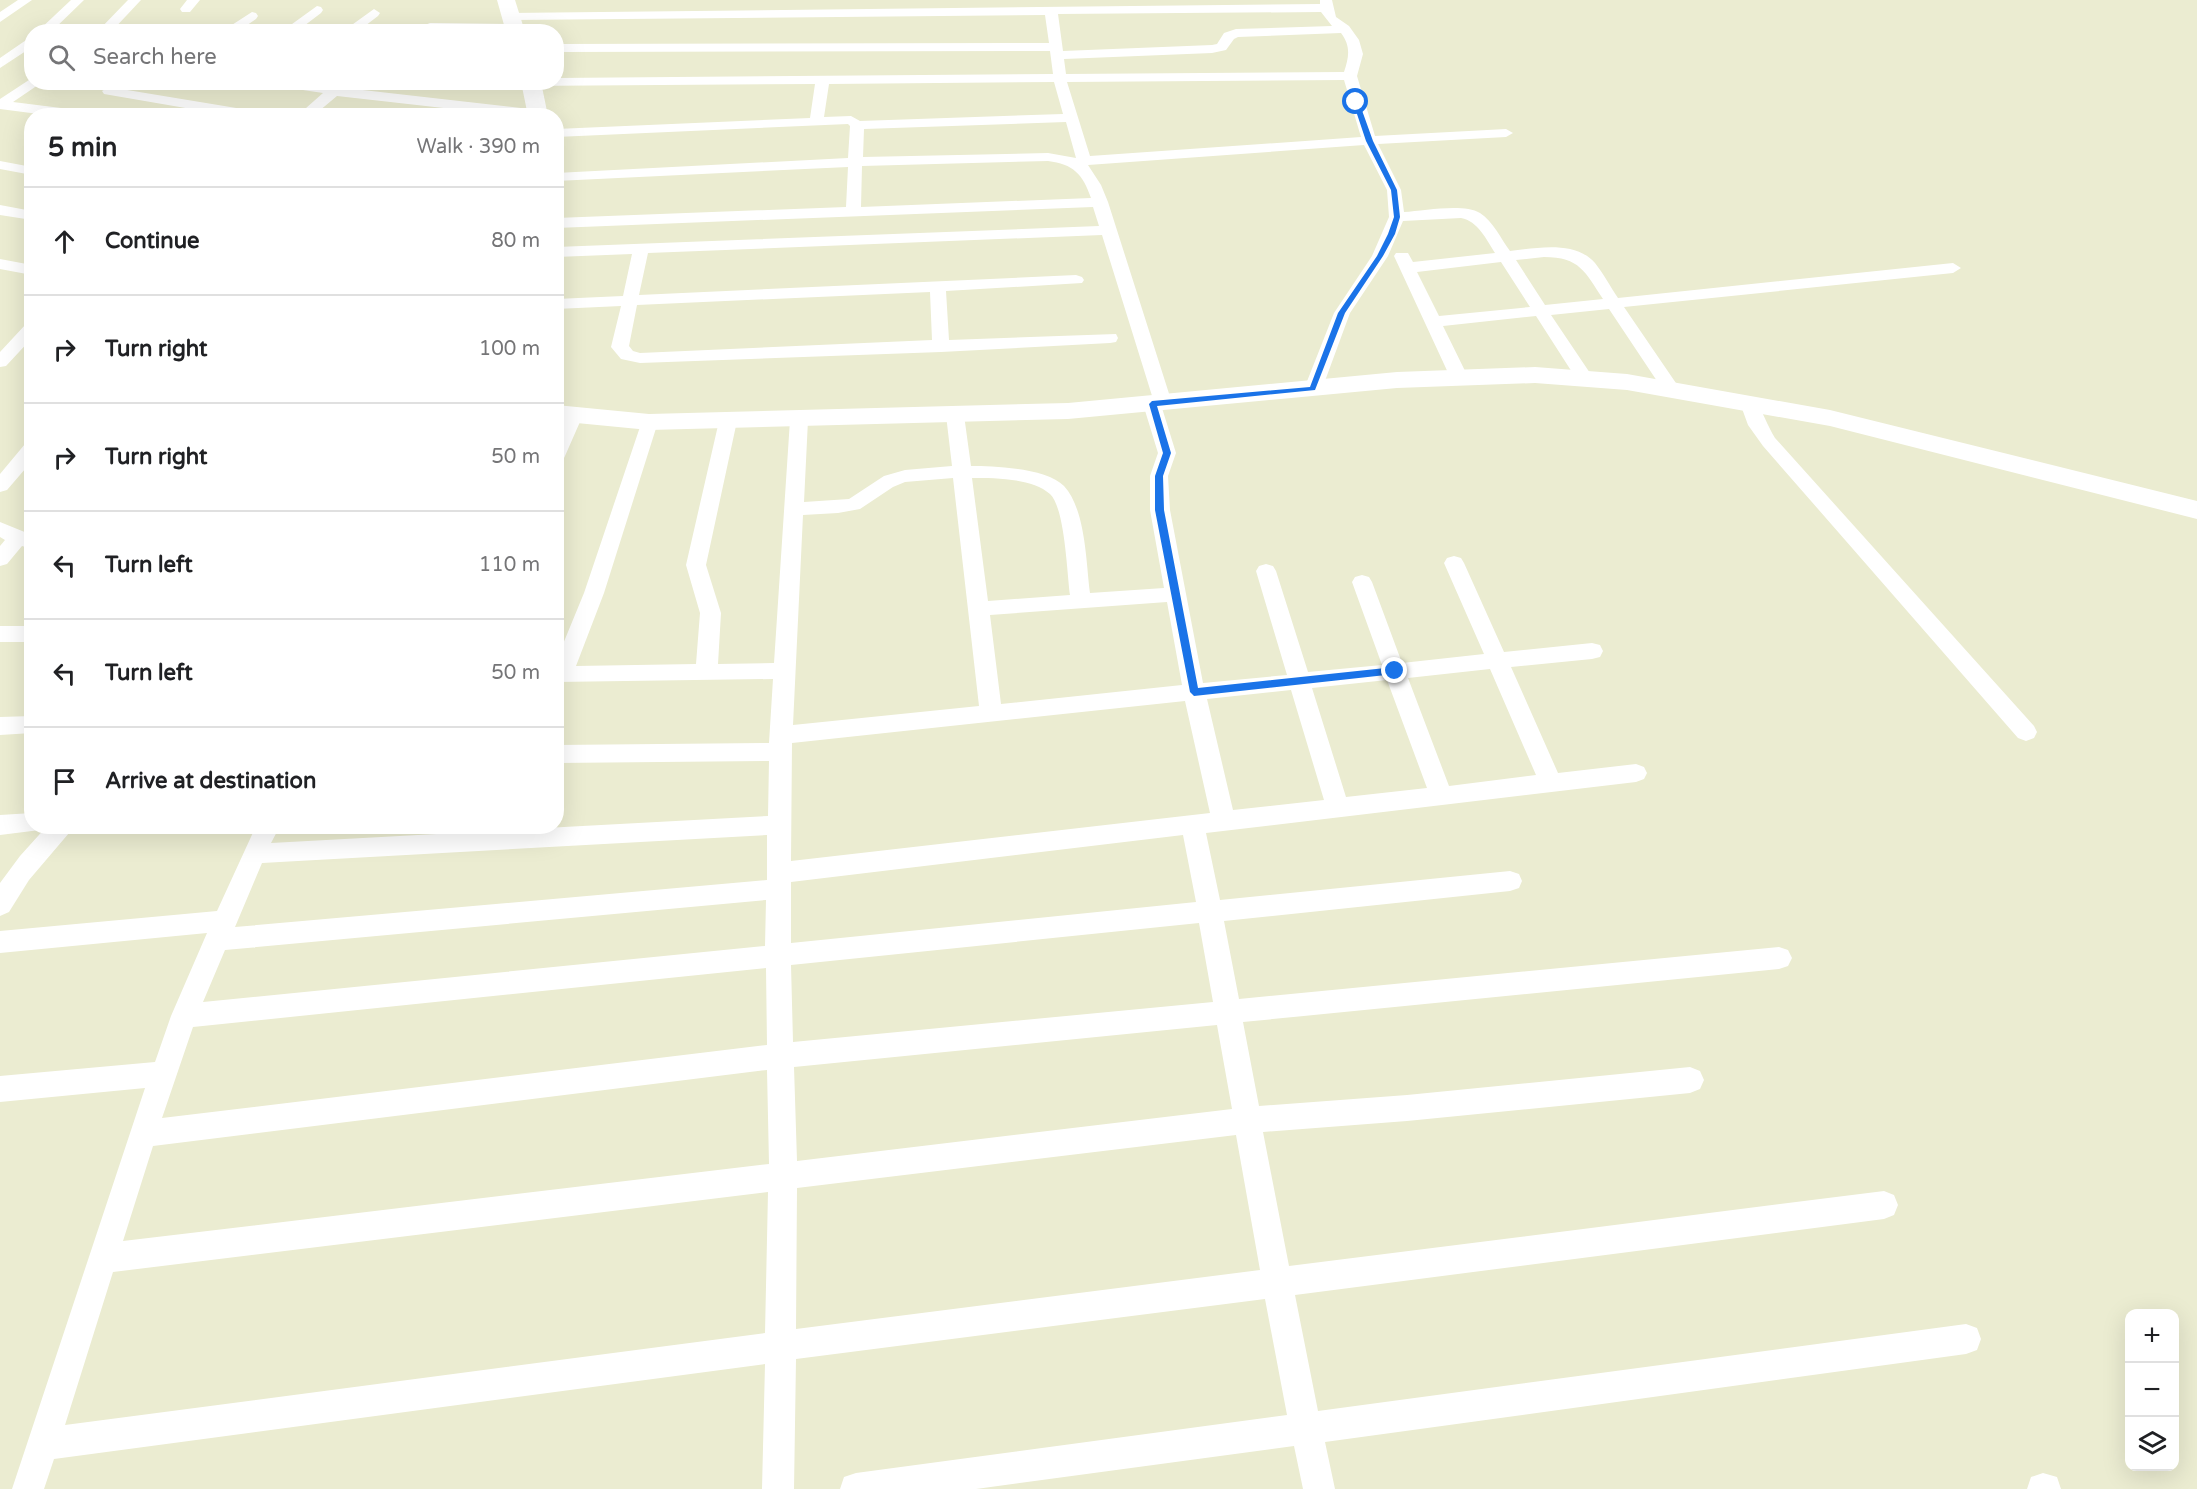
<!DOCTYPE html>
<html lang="en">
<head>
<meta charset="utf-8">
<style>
	:root { --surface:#fff; --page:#f2f2f2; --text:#202124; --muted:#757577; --line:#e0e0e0 }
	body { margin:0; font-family:"Varela Round",sans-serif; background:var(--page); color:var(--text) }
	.controls { position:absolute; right:18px; bottom:18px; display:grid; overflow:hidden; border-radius:12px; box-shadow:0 6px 24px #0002 }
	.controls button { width:54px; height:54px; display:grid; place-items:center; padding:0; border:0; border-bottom:2px solid var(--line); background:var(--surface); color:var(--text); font:30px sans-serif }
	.stop { position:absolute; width:18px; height:18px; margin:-14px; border:4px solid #1a73e8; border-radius:50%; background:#fff }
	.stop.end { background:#1a73e8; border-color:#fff; box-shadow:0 2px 6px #0008 }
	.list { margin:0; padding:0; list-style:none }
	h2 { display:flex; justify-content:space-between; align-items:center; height:78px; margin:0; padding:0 24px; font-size:26px }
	h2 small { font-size:20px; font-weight:400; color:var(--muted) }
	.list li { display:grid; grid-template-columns:39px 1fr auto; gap:18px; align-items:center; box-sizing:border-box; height:108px; padding:0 24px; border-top:2px solid var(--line) }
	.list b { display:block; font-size:22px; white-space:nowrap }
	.list em { font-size:20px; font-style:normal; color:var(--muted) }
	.icon { flex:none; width:33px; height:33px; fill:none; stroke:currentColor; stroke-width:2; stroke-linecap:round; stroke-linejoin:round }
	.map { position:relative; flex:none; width:2197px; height:1489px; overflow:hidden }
	.search { position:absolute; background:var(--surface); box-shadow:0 6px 24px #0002; left:24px; top:24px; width:540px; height:66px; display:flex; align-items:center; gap:15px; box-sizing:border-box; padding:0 21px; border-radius:24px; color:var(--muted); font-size:22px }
	.panel { position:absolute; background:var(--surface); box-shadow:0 6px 24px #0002; left:24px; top:108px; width:540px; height:726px; border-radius:24px }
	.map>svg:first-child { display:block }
</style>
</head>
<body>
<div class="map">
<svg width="2197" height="1489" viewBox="0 0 2197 1489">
	<rect width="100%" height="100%" fill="#ebecd1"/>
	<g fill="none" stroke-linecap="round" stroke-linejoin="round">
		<path fill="#fff" fill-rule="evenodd" d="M18 0H32L0 22V12Z
			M71 0H84L51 32H37Z
			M128 0H141L111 32H97Z
			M187 0H200L190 12H182L180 9Z
			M1320 0H1332L1336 17 1349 26 1359 40 1363 54 1357 76 1375 136 1506 129 1513 133 1506 137 1378 144 1401 190 1404 212C1424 211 1463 203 1480 213 1493 221 1501 239 1510 251 1536 248 1575 240 1595 263 1603 273 1610 286 1618 298L1953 263 1961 268 1953 273 1624 307 1680 389 1677 393H1665L1609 309 1551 315 1594 379 1591 383H1579L1536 316 1443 326 1468 377 1465 381H1453L1450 377 1394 256 1396 253H1408L1413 262 1495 253C1486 239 1478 221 1461 218L1403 221 1388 256 1350 313 1322 389 1319 393H1307L1304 389 1334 313 1372 256 1389 217 1387 190 1364 145 1088 165 1101 185 1108 202 1172 403 1169 407 1162 408 1176 453 1168 476 1170 510 1203 683 1287 675 1256 571 1259 566 1266 564 1273 566 1276 571 1308 672 1382 665 1352 582 1355 577 1362 575 1369 577 1372 582 1402 663 1484 654 1444 563 1447 558 1454 556 1461 558 1464 563 1504 652 1592 643 1600 645 1603 651 1600 657 1592 659 1511 667 1558 773 1636 764 1644 767 1647 773 1644 779 1636 782 1206 833 1220 900 1510 871 1519 874 1522 881 1519 888 1510 891 1224 921 1239 999 1779 947 1788 950 1792 958 1788 966 1779 969 1243 1022 1259 1106 1407 1095 1690 1067 1700 1071 1704 1080 1700 1089 1690 1093 1407 1121 1263 1132 1289 1266 1884 1191 1894 1195 1898 1205 1894 1215 1884 1219 1295 1295 1318 1411 1966 1324 1977 1328 1981 1339 1977 1350 1966 1354 1325 1442 1335 1489H1303L1294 1446 976 1489H840L844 1477 856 1473 1287 1415 1265 1299 796 1359 794 1489H762L765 1364 54 1459 44 1489H12L145 1088 0 1102V1076L155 1062 171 1016 207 933 0 953V931L217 911 256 826H280L271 843 768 816 769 761 556 763V745L769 743 773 679 556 682V661L584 593 643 418H655L658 422 604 593 576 666 696 664 700 613 686 565 719 421 722 417H734L737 421 706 565 721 613 718 664 774 663 790 420 793 416H805L808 420 804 502 849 499 884 476 905 470 952 466 946 415 949 411H961L964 415 971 466C994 466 1047 468 1064 486 1086 510 1086 563 1090 593L1164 588 1150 510V476L1158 453 1143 404 1146 400 1153 399 1102 235 648 253 639 295 1076 275 1082 277 1084 280 1082 283 946 291 949 340 1116 334 1118 338 1116 342 1110 343 941 352 640 363 621 359 611 347 621 306 556 309V299L623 296 632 254 556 257V247L1099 226 1093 207 556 228V218L846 207 848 167 556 181V173L848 158 850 126 848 124 556 137V129L810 118 815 84 521 86 515 82H556V78L1053 74 1050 51 556 52V44L1049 43 1045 15 511 20 505 16 507 13 1320 4ZM1321 12 1332 26 1236 29 1224 33 1217 44 1212 45 1063 51 1058 14ZM1341 33C1351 46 1349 57 1344 72L1066 74 1064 59 1212 53 1226 50 1234 39 1238 37ZM1344 80 1361 137 1090 156 1067 82ZM1054 82 1063 114 860 121 851 116 824 117 829 84ZM1066 122 1076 158 1048 153 863 157 864 129ZM1048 161C1073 164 1083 174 1091 198L861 207 862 166ZM1544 257C1580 257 1585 272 1603 299L1545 305 1516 260ZM1501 262 1530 307 1439 316 1417 272ZM930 292 932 340 640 353 633 351 629 346 637 305ZM953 478 979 706 793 725 803 515 838 513 860 509 893 487 905 482ZM972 478C995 478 1032 478 1050 494 1065 508 1067 573 1070 595L988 601ZM1167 602 1182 685 1001 704 990 615ZM1490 669 1536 775 1449 786 1408 678ZM1387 680 1427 788 1346 797 1312 688ZM1291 690 1324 800 1233 810 1207 699ZM1185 701 1210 813 791 861 792 743ZM767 835V880L235 927 262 863ZM1183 835 1196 902 791 943V882ZM766 900 765 946 203 1002 225 950ZM1199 923 1213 1002 793 1042 791 965ZM766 968 767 1045 162 1118 193 1027ZM1217 1025 1232 1109 797 1161 794 1067ZM767 1070 769 1164 123 1241 153 1146ZM1236 1135 1260 1270 796 1329 797 1188ZM768 1192 765 1333 65 1425 113 1272Z
			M317 6 321 7 323 10 321 13 296 32H281Z
			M374 9 380 13 378 16 357 32H342Z
			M252 12 256 13 258 16 256 19 237 32H221Z
			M430 23 515 24 521 28 516 32H407Z
			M32 36V47L0 68V58Z
			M32 78V82H39L38 85 13 102 93 112 100 116H54L0 109V99Z
			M270 82H305L331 87 335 83 342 82 347 86 345 88 538 110 545 114 514 116 337 96 313 116H297L323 93 276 86Z
			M109 87 260 112 267 116H232L104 94 102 91Z
			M0 161 32 167V175L0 169Z
			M0 205 32 211V220L0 215Z
			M0 259 32 265V275L0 269Z
			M32 323V338L6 366 0 367V352L26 324Z
			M1749 397 1755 399C1763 412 1767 425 1775 438L2034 726 2037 732 2034 738 2026 741 2018 738 1763 446 1748 425 1740 403 1743 399Z
			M574 409 580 411 583 415 565 456 563 460 556 462V434L568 411Z
			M32 442V461L7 490 0 492V474L25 444Z
			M0 522 32 535V549L22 546 7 564 0 566V546L5 540 0 537Z
			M0 626H32V642H0Z
			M32 716V733L0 735V717Z
			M32 813V826H42L40 830 0 835V815Z
			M47 826H75L29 880 9 912 0 916V883L20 856Z
			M2043 1473 2057 1477 2061 1489H2027L2031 1477Z"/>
		<path fill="#fff" fill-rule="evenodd" d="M497 0H515L525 32H506Z
			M521 82H541L548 116H528Z
			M1535 367 1627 374 1830 410 2197 501V519L1830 426 1627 390 1535 383 1397 388 1068 419 649 430 556 421V405L649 414 1068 403 1397 372Z"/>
	</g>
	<path fill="#1a73e8" d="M1356 100 1359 102 1373 141 1397 190 1400 217 1395 234 1383 256 1345 313 1315 390 1157 406 1171 453 1163 476 1164 510 1198 688 1395 667 1399 671 1395 674 1194 696 1190 692 1155 510V476L1163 453 1149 404 1152 401 1310 387 1338 313 1377 256 1388 234 1394 217 1391 190 1366 141 1353 102Z"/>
</svg>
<div class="controls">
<button>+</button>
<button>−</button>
<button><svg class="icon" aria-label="layers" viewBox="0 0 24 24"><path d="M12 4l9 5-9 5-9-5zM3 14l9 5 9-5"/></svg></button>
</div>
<div class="stop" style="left:1356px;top:102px"></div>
<div class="stop end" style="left:1395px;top:671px"></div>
<div class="search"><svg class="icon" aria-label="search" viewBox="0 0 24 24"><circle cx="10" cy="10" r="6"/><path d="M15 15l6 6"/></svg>Search here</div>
<section class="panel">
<h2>5 min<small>Walk · 390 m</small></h2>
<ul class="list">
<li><svg class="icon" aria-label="ahead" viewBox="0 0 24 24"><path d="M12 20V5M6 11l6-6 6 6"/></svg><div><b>Continue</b></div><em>80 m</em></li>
<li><svg class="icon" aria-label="right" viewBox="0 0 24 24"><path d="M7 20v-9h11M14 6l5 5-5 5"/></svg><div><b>Turn right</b></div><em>100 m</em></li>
<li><svg class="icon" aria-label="right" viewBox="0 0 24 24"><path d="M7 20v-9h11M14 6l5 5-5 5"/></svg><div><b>Turn right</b></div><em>50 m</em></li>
<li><svg class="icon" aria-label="left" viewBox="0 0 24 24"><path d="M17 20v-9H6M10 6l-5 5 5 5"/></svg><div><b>Turn left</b></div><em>110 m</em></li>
<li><svg class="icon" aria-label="left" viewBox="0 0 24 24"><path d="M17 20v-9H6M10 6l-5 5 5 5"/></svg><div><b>Turn left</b></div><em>50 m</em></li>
<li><svg class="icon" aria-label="arrive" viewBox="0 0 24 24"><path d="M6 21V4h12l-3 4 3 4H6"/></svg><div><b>Arrive at destination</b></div></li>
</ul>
</section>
</div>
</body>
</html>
